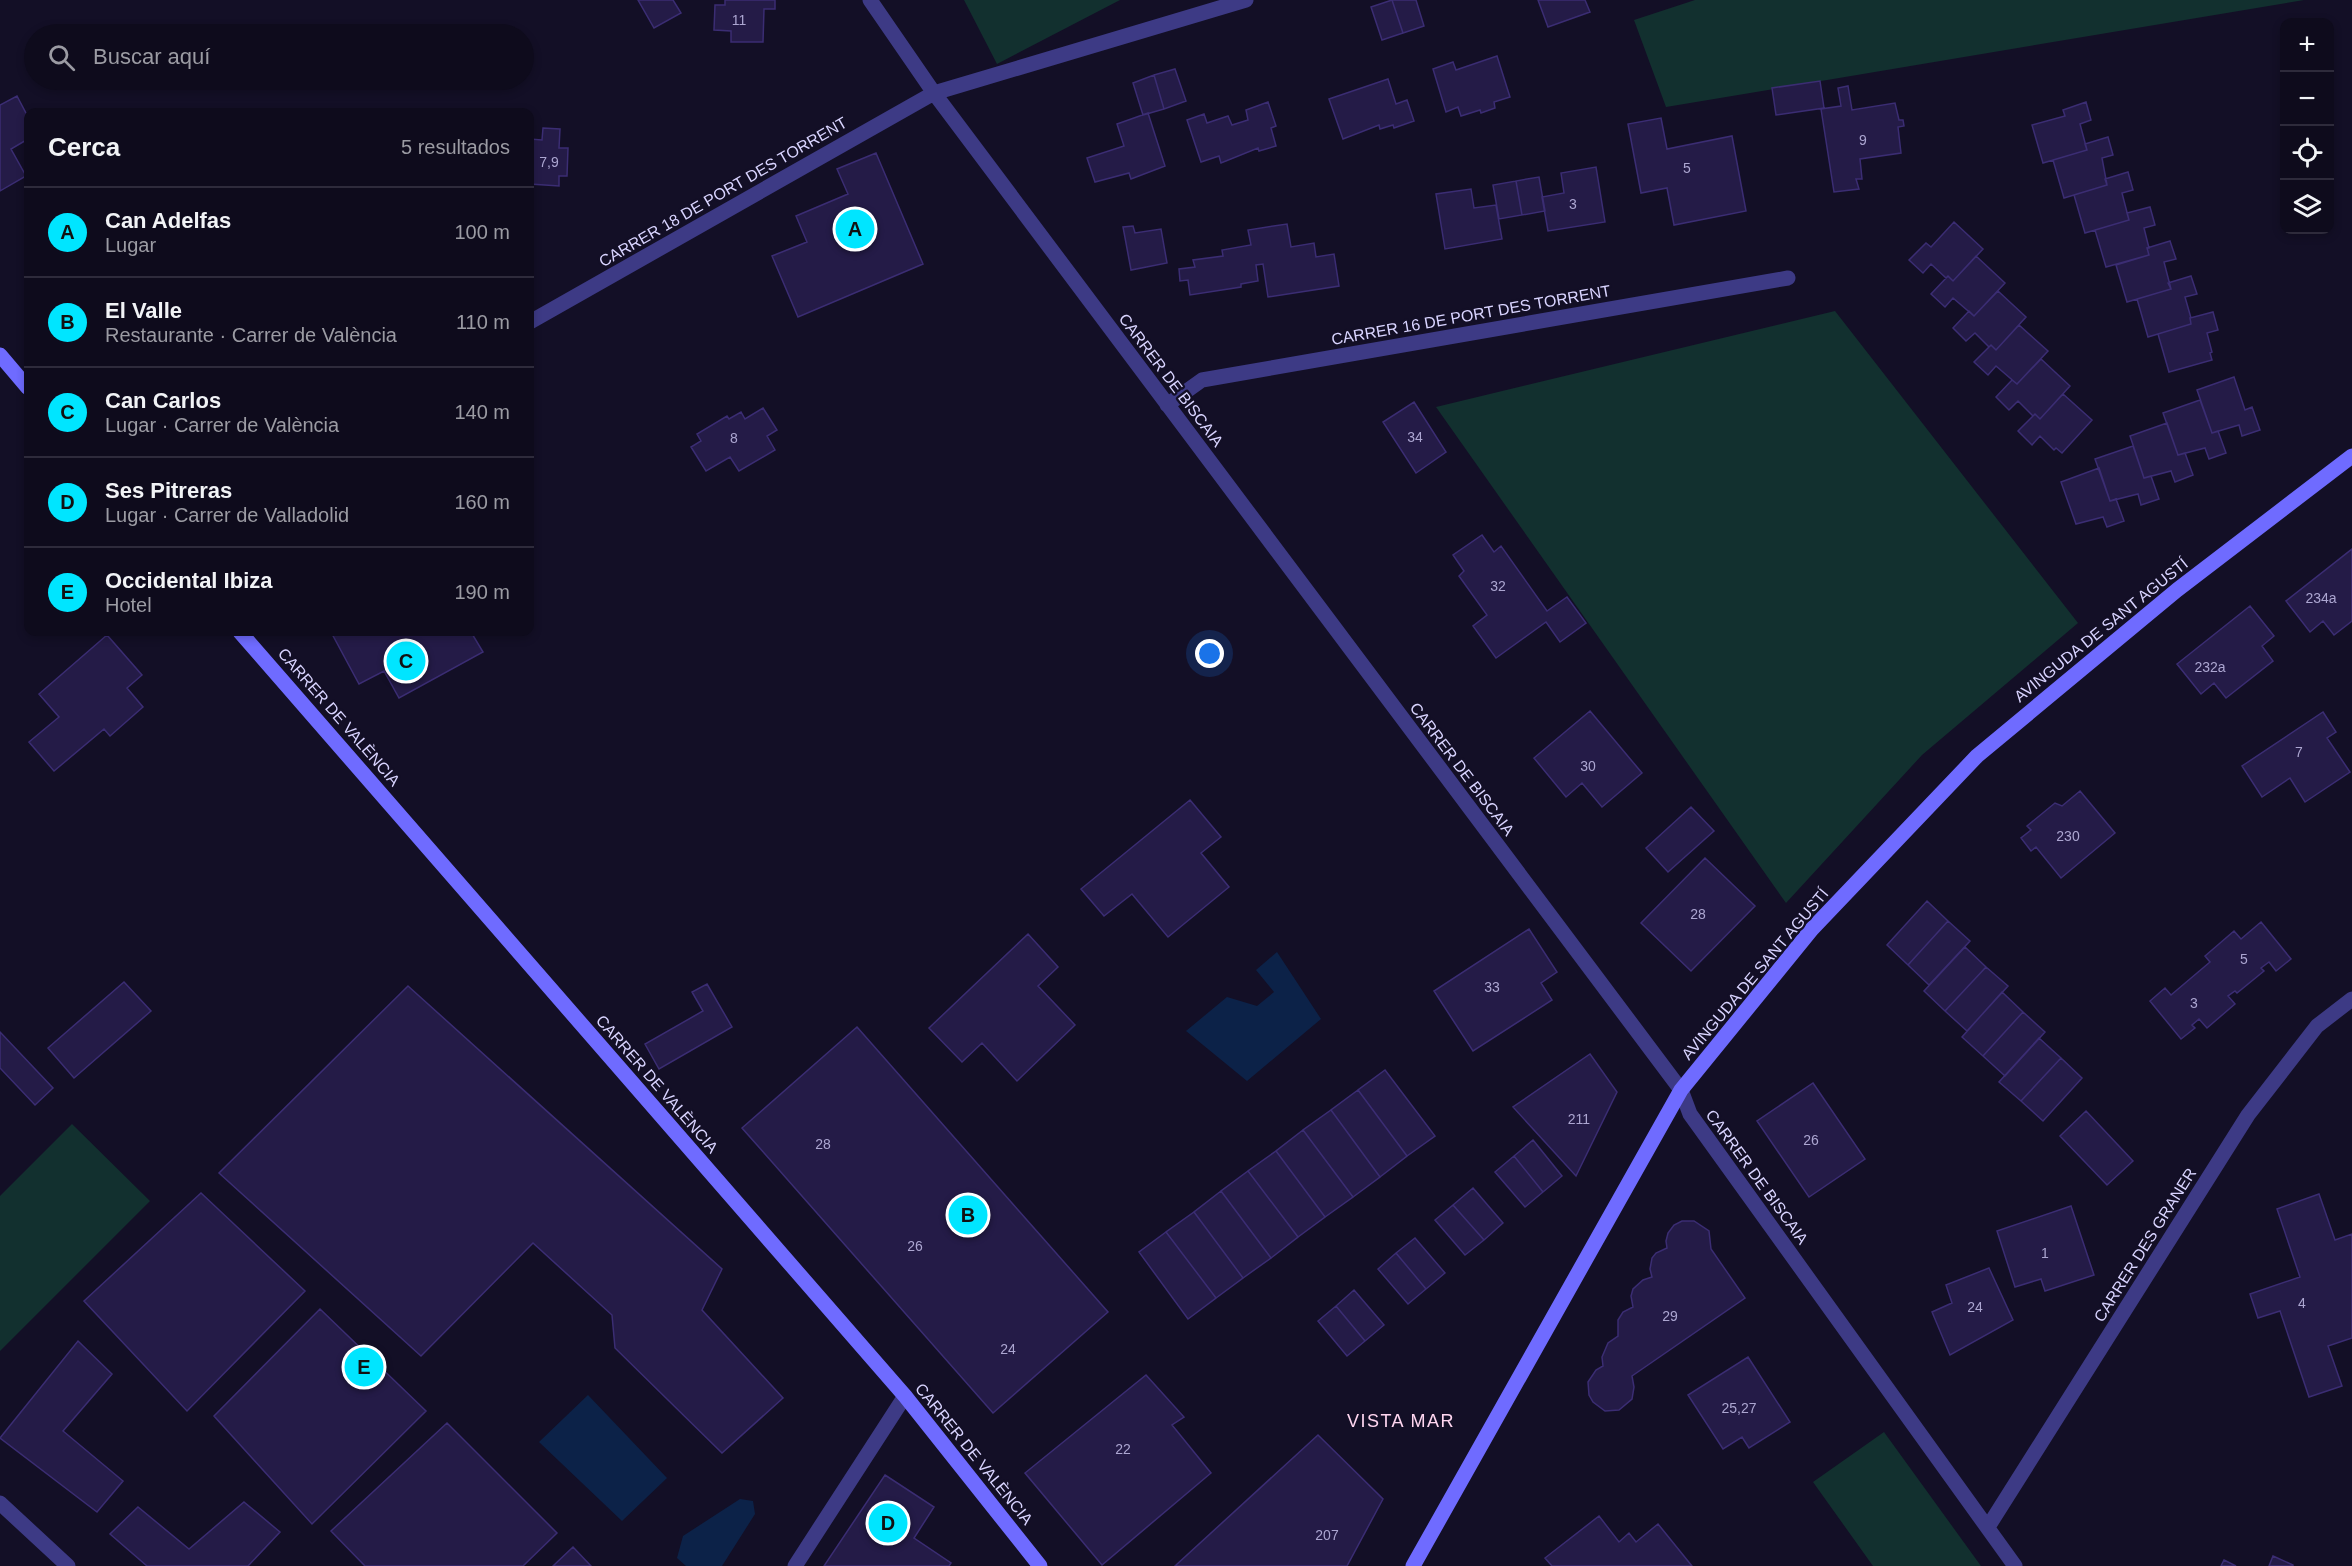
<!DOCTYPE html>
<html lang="es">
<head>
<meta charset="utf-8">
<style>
	:root { --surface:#0e0b1c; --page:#1c1929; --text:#f1f3f6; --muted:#9b9ba3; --line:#2e2b3b; --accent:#00e5ff }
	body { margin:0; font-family:Helvetica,sans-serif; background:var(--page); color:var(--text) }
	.controls { position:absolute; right:18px; top:18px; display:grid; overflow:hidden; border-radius:12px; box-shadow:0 3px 9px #0003 }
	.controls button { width:54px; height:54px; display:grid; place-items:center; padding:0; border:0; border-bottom:2px solid var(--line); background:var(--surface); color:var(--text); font:30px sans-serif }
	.you { position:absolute; left:1210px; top:654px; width:21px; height:21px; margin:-15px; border:4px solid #fff; border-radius:50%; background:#1a73e8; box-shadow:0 0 0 9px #1a73e833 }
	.badge { display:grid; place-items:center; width:39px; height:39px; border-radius:50%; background:var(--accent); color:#111; font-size:20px; font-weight:700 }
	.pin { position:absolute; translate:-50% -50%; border:3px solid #fff; box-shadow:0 2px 6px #0006 }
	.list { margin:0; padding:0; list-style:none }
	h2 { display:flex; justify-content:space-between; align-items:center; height:78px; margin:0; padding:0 24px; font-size:26px }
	h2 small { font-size:20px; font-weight:400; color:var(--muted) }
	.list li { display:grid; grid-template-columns:39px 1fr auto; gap:18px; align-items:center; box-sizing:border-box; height:90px; padding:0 24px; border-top:2px solid var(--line) }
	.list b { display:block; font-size:22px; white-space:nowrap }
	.list p { margin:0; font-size:20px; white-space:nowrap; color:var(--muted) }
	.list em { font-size:20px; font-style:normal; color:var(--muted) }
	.icon { flex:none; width:33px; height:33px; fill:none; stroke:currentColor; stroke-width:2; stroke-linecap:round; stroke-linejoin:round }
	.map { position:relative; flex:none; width:2352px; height:1566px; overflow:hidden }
	.search { position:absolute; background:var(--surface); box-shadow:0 3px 9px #0003; left:24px; top:24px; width:510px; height:66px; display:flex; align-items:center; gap:15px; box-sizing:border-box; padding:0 21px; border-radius:33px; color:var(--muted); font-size:22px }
	.panel { position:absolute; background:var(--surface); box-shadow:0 3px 9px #0003; left:24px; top:108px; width:510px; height:528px; border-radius:12px }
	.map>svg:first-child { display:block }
</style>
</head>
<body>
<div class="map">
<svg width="2352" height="1566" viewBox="0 0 2352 1566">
	<rect width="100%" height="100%" fill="#130f26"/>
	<path fill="#12302f" d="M964 0H1120L997 64Z
		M1695 0H2304L1666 107 1634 20Z
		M1835 311 2078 623 1922 755 1786 903 1436 407Z
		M72 1124 150 1201 0 1351V1196Z
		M1884 1432 1981 1566H1873L1813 1482Z"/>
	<path fill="#0c2248" d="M1277 952 1321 1019 1247 1081 1186 1031 1227 997 1257 1006 1274 992 1256 970Z
		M588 1395 667 1478 622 1521 539 1442Z
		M740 1499 753 1501 755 1514 722 1566H686L677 1558 683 1536Z"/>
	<path fill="#241b47" stroke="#3b2d73" stroke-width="1.5" d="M638 0H673L681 13 654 28Z
		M725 0H775V9H764L763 42H731V31L714 30 715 5H725Z
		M1392 0 1403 33 1382 40 1371 7Z
		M1392 0H1416L1424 26 1403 33Z
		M1538 0H1585L1590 12 1548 27Z
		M1497 56 1510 97 1494 102 1495 108 1481 113 1480 110 1461 116 1458 107 1446 112 1433 69 1453 62 1456 70Z
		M1175 69 1186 101 1164 109 1154 75Z
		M1154 75 1164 109 1143 115 1133 83Z
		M1388 79 1396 104 1407 100 1414 121 1394 128 1393 125 1380 129 1379 125 1343 139 1329 99Z
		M1820 81 1824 108 1776 115 1772 88Z
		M1848 86 1852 110 1895 103 1899 120H1903L1904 126 1898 127 1901 153 1860 159 1862 179H1856L1859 189 1834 192 1821 109 1841 106 1838 88Z
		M17 96 28 117V139L11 149 26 176 0 191V105Z
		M1268 102 1276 126 1271 128 1276 146 1259 151 1258 148 1221 163 1219 156 1201 162 1187 120 1204 114 1207 123 1228 116 1232 125 1248 120 1246 110Z
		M2086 102 2091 120 2080 124 2087 150 2043 163 2032 125 2065 116 2063 110Z
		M1148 113 1165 166 1131 179 1129 173 1095 182 1087 158 1124 146 1117 124Z
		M1661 118 1667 149 1732 136 1746 211 1674 225 1667 188 1641 193 1628 124Z
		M543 128 560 129 559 148H568L567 176H559V186L530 184V139L542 140Z
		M2108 137 2113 155 2102 158 2107 185 2064 198 2053 160 2087 150 2085 144Z
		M876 153 923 264 798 317 772 256 807 242 796 216 848 194 837 169Z
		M1596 167 1605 222 1548 231 1542 197 1564 193 1561 173Z
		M2128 172 2133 190 2122 193 2129 220 2085 233 2074 195 2107 185 2105 179Z
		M1539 177 1545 211 1522 215 1516 181Z
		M1516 181 1522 215 1499 219 1493 185Z
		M1471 189 1474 208 1496 205 1502 239 1445 249 1436 194Z
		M2150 207 2155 225 2144 228 2149 248H2147L2149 255 2106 267 2095 230 2129 220 2127 213Z
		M1954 222 1983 249 1953 281 1948 276 1946 278 1931 264 1923 273 1909 260 1926 243 1931 247Z
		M1287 224 1291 247 1314 243 1316 257 1334 254 1339 286 1268 297 1263 264 1256 265 1258 281 1241 284V287L1190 295 1188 280 1180 281 1179 269 1195 267 1193 260 1223 256 1222 250 1251 245 1248 230Z
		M1133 226 1135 233 1161 229 1167 263 1131 270 1123 227Z
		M2170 241 2176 259 2164 262 2171 289 2127 302 2116 265 2149 255 2147 248Z
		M1976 256 2005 283 1974 316 1953 298 1945 307 1931 294 1948 276 1953 281Z
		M2191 276 2197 294 2185 297 2191 318H2190L2191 324 2148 337 2137 299 2171 289 2168 283Z
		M1998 291 2026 317 1996 350 1991 345 1989 347 1975 333 1966 341 1953 328 1969 311 1974 316Z
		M2213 312 2218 330 2207 333 2212 352 2210 353 2212 360 2169 372 2158 334 2191 324 2190 318Z
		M2019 325 2048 351 2017 384 1996 366 1988 375 1974 362 1991 345 1996 350Z
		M2041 359 2070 386 2040 419 2035 414 2033 416 2018 401 2009 410 1996 397 2012 380 2017 384Z
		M2234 377 2245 410 2252 407 2260 430 2242 436 2239 425 2212 433 2197 390Z
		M2063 394 2092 420 2062 453 2056 448 2054 450 2040 436 2032 445 2018 431 2035 414 2040 419Z
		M2200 400 2212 433 2218 431 2226 453 2209 459 2205 448 2178 455 2163 413Z
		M1414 402 1446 452 1416 473 1383 422Z
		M763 408 777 430 767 436 775 450 739 471 730 457 706 471 691 447 701 441 697 434 727 416 729 419 741 412 745 419Z
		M2167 423 2178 455 2185 453 2193 475 2175 482 2171 471 2144 478 2130 436Z
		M2133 446 2144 478 2151 476 2159 499 2141 505 2138 494 2110 501 2095 459Z
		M2099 468 2110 501 2116 499 2124 521 2107 527 2103 517 2076 524 2061 482Z
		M1482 535 1494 552 1501 546 1547 611 1567 597 1586 623 1560 642 1546 622 1496 658 1473 626 1487 615 1459 576 1464 571 1453 555Z
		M2352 549V621L2334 635 2323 621 2310 632 2286 601Z
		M2250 606 2274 636 2262 646 2273 661 2226 698 2214 683 2201 694 2177 664Z
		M331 632H471L483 652 399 698 384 671 359 684Z
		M107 635 142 675 127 688 143 707 110 736 104 729 54 771 29 742 59 717 39 694Z
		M1590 711 1642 773 1602 807 1582 783 1566 797 1534 758Z
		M2323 712 2336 732 2327 738 2350 772 2305 802 2290 778 2262 797 2242 766Z
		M2080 791 2115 833 2061 878 2036 847 2031 851 2021 838 2031 830 2027 826 2055 803 2062 806Z
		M1190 800 1221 837 1201 853 1229 887 1168 937 1132 894 1104 916 1081 889Z
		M1691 807 1714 831 1668 872 1646 848Z
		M1705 858 1755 906 1691 971 1641 923Z
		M1927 901 1948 921 1908 965 1887 945Z
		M1948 921 1970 941 1929 985 1908 965Z
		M2261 922 2291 959 2276 971 2269 962 2261 968 2264 971 2237 993 2235 991 2228 996 2235 1004 2207 1028 2199 1019 2192 1025 2195 1028 2181 1039 2150 1001 2165 988 2171 995 2210 962 2205 956 2234 931 2241 939Z
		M1529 929 1557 972 1541 983 1552 1000 1473 1051 1434 991Z
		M1028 934 1058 967 1038 986 1075 1025 1017 1081 982 1043 962 1062 929 1028Z
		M1965 947 1986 967 1945 1011 1924 991Z
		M1986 967 2008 986 1967 1031 1945 1011Z
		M124 982 151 1011 74 1078 48 1048Z
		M707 984 732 1027 659 1069 645 1044 703 1011 692 992Z
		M408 986 722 1269 702 1310 783 1398 722 1453 615 1348 612 1315 533 1243 421 1356 219 1173Z
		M2002 992 2023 1012 1983 1056 1962 1037Z
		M2023 1012 2045 1032 2005 1076 1983 1056Z
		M857 1027 1108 1312 993 1413 742 1128Z
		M0 1032 53 1088 35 1105 0 1068Z
		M2039 1038 2061 1058 2021 1101 1999 1082Z
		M1590 1054 1617 1092 1576 1176 1513 1107Z
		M2061 1058 2082 1078 2043 1121 2021 1101Z
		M1385 1070 1435 1136 1407 1156 1358 1090Z
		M1813 1083 1865 1159 1809 1197 1757 1121Z
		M1358 1090 1407 1156 1380 1177 1331 1110Z
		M1331 1110 1380 1177 1353 1197 1303 1130Z
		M2086 1111 2133 1161 2107 1185 2060 1136Z
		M1303 1130 1353 1197 1325 1217 1276 1151Z
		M1533 1140 1562 1176 1543 1192 1514 1156Z
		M1276 1151 1325 1217 1298 1237 1248 1171Z
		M1514 1156 1543 1192 1525 1207 1495 1172Z
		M1248 1171 1298 1237 1271 1258 1221 1191Z
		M1473 1188 1503 1223 1484 1240 1453 1205Z
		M1221 1191 1271 1258 1243 1278 1194 1212Z
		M201 1193 305 1291 187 1411 84 1301Z
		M2319 1194 2335 1240 2352 1234V1338L2328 1346 2342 1386 2309 1397 2280 1311 2258 1318 2250 1294 2300 1277 2277 1209Z
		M1453 1205 1484 1240 1465 1255 1435 1220Z
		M2071 1206 2094 1275 2045 1291 2041 1279 2015 1287 1997 1231Z
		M1194 1212 1243 1278 1216 1298 1166 1232Z
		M1682 1221H1694L1709 1231 1711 1249 1745 1298 1632 1376 1634 1387 1632 1399 1619 1410 1605 1411 1593 1402 1589 1395 1588 1382 1596 1370 1603 1366 1602 1357 1608 1343 1618 1336V1320L1623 1312 1633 1307 1631 1296 1633 1289 1643 1280 1652 1277 1650 1269 1652 1258 1656 1253 1667 1248 1666 1241 1668 1233 1674 1225Z
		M1166 1232 1216 1298 1188 1319 1139 1252Z
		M1415 1238 1445 1273 1426 1289 1396 1253Z
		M1396 1253 1426 1289 1408 1304 1378 1269Z
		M1989 1268 2013 1320 1950 1355 1932 1312 1952 1303 1946 1285Z
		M1354 1290 1384 1325 1365 1341 1336 1306Z
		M1336 1306 1365 1341 1347 1356 1318 1321Z
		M320 1309 426 1411 312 1524 214 1416Z
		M78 1341 112 1374 63 1431 123 1481 97 1512 0 1438Z
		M1748 1357 1790 1422 1749 1448 1742 1437 1723 1449 1688 1395Z
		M1146 1375 1184 1417 1172 1425 1211 1473 1102 1565 1025 1473Z
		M447 1423 557 1533 523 1566H365L331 1531Z
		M1318 1435 1383 1499 1347 1566H1175Z
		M885 1475 934 1507 914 1538 951 1563 949 1566H824Z
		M244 1502 280 1532 248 1566H147L110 1534 138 1507 189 1549Z
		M1599 1516 1619 1542 1629 1533 1636 1542 1658 1524 1692 1566H1552L1545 1558Z
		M573 1547 591 1566H553Z
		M2273 1556 2293 1565V1566H2269Z
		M2224 1560 2236 1566H2221Z"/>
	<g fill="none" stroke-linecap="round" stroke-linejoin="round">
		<path stroke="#3d3a85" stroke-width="15" d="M870 0 934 93 1681 1090 1690 1114 2015 1566
			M530 322 934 93 1246 0
			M1167 405 1202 380 1788 278
			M0 1503 68 1566
			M1988 1527 2248 1115 2317 1026 2352 999
			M795 1566 905 1396"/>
		<path stroke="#6f6bff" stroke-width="15" d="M0 355 28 388
			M240 632 905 1396 1040 1566
			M1413 1566 1681 1090 1812 929 1977 756 2177 590 2352 456"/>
	</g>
	<g text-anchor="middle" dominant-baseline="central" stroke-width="4.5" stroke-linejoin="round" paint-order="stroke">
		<g font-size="14" fill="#aca6d1">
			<text x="739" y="20">11</text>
			<text x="1863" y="140">9</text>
			<text x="549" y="162">7,9</text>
			<text x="1687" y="168">5</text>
			<text x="1573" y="204">3</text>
			<text x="1415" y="437">34</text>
			<text x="734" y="438">8</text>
			<text x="1498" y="586">32</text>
			<text x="2321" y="598">234a</text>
			<text x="2210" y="667">232a</text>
			<text x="2299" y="752">7</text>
			<text x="1588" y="766">30</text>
			<text x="2068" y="836">230</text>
			<text x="1698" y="914">28</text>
			<text x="2244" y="959">5</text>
			<text x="1492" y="987">33</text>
			<text x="2194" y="1003">3</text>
			<text x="1579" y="1119">211</text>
			<text x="1811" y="1140">26</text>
			<text x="823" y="1144">28</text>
			<text x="915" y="1246">26</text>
			<text x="2045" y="1253">1</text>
			<text x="2302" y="1303">4</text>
			<text x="1975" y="1307">24</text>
			<text x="1670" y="1316">29</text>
			<text x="1008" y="1349">24</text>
			<text x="1739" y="1408">25,27</text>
			<text x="1123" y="1449">22</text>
			<text x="1327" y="1535">207</text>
		</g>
		<g font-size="16" fill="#d9d4ff" stroke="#130f26">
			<text transform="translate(723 192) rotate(-30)">CARRER 18 DE PORT DES TORRENT</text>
			<text transform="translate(1471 315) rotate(-10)">CARRER 16 DE PORT DES TORRENT</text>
			<text transform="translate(1171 380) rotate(53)">CARRER DE BISCAIA</text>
			<text transform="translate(2101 630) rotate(-39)">AVINGUDA DE SANT AGUSTÍ</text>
			<text transform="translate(339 717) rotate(49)">CARRER DE VALÈNCIA</text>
			<text transform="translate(1462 769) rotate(53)">CARRER DE BISCAIA</text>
			<text transform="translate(1755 974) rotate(-50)">AVINGUDA DE SANT AGUSTÍ</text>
			<text transform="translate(657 1084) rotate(49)">CARRER DE VALÈNCIA</text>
			<text transform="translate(1757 1177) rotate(54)">CARRER DE BISCAIA</text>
			<text transform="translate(2145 1245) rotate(-58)">CARRER DES GRANER</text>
			<text transform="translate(974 1454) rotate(51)">CARRER DE VALÈNCIA</text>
		</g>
		<g font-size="18" letter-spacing="1.5" fill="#ffd6f0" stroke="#130f26">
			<text x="1401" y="1421">VISTA MAR</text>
		</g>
	</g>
</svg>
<div class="controls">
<button>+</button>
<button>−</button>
<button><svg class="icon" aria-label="locate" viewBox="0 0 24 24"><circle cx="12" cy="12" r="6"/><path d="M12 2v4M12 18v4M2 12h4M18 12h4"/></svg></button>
<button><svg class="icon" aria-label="layers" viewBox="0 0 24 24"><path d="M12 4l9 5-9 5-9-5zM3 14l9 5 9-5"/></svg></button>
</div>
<div class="you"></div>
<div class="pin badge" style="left:855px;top:229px">A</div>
<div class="pin badge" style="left:968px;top:1215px">B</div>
<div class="pin badge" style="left:406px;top:661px">C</div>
<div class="pin badge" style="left:888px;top:1523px">D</div>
<div class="pin badge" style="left:364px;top:1367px">E</div>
<div class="search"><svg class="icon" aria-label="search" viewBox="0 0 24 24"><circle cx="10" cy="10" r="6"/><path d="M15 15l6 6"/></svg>Buscar aquí</div>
<section class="panel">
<h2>Cerca<small>5 resultados</small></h2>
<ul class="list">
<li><span class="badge">A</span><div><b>Can Adelfas</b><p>Lugar</p></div><em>100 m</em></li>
<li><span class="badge">B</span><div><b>El Valle</b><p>Restaurante · Carrer de València</p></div><em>110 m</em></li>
<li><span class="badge">C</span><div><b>Can Carlos</b><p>Lugar · Carrer de València</p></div><em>140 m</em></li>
<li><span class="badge">D</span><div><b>Ses Pitreras</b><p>Lugar · Carrer de Valladolid</p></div><em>160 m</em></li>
<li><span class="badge">E</span><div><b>Occidental Ibiza</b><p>Hotel</p></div><em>190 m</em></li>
</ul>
</section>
</div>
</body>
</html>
